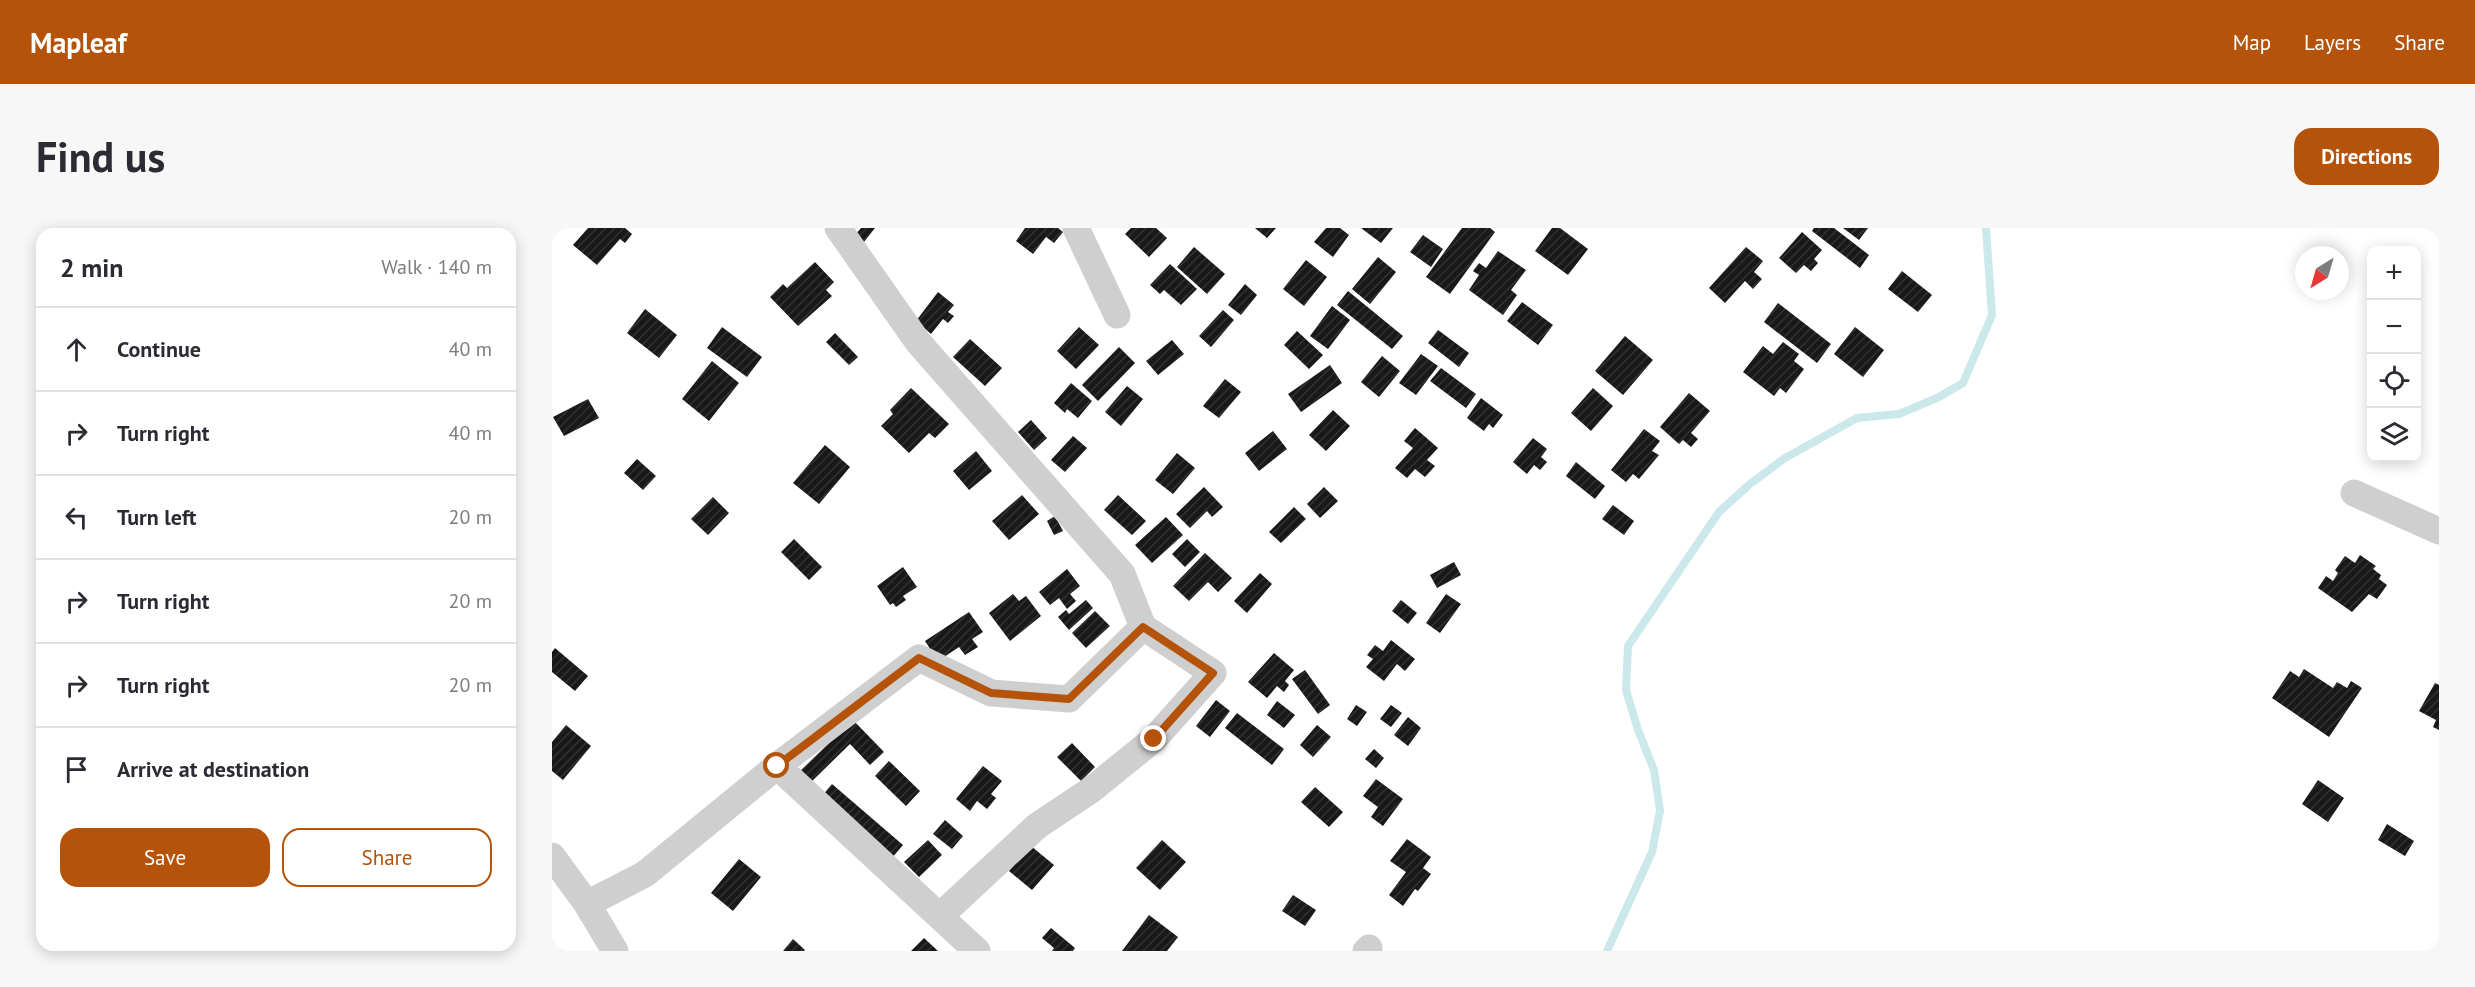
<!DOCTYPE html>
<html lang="en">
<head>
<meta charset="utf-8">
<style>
	:root { --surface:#fff; --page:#f7f7f7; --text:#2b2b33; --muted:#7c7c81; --line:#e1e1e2; --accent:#b45309 }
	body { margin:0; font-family:"PT Sans",sans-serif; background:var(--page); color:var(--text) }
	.controls { position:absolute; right:18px; top:18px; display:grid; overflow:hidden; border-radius:12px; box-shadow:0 3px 15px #0003 }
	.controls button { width:54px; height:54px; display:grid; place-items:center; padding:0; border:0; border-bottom:2px solid var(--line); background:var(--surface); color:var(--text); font:30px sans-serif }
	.compass { position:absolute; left:1743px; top:18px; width:54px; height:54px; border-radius:50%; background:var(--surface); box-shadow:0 3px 15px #0003; rotate:217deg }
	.stop { position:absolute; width:18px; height:18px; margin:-14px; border:4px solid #b45309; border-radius:50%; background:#fff }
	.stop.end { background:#b45309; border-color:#fff; box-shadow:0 2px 6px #0008 }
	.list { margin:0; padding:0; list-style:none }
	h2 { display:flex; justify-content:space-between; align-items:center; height:78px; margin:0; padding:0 24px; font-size:26px }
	h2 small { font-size:20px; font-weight:400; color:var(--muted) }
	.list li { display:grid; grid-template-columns:39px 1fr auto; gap:18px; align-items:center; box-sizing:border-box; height:84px; padding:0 24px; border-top:2px solid var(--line) }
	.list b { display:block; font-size:22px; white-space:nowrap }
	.list em { font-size:20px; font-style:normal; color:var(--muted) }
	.actions { display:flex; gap:12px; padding:18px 24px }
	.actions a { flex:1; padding:14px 0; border:2px solid var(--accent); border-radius:18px; text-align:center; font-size:21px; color:var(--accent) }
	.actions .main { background:var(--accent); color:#fff }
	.icon { flex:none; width:33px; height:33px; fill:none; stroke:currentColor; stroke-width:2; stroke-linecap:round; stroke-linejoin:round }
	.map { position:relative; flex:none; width:1887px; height:723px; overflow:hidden; border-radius:18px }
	header { display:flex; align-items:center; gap:36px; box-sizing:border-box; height:84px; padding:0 30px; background:var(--accent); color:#fff }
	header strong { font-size:28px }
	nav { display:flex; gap:33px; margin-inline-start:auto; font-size:21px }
	.intro { display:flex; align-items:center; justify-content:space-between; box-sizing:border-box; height:144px; padding:0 36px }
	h1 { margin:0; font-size:42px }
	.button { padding:15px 27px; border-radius:18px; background:var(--accent); color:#fff; font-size:21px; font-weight:700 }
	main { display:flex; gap:36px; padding:0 36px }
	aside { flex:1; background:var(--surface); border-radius:18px; box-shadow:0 3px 15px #0003 }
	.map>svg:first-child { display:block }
</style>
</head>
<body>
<header>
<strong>Mapleaf</strong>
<nav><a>Map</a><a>Layers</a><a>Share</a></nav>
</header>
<div class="intro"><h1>Find us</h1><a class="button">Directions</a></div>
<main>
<aside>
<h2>2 min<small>Walk · 140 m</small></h2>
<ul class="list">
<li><svg class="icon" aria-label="ahead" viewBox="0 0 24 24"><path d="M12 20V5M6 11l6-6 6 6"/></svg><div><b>Continue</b></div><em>40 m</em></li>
<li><svg class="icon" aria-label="right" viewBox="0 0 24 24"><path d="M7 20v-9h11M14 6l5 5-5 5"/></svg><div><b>Turn right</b></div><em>40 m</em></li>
<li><svg class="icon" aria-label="left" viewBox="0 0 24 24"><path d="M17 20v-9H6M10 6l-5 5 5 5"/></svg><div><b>Turn left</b></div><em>20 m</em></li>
<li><svg class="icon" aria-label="right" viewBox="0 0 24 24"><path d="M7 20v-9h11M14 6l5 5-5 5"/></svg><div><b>Turn right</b></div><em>20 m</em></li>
<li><svg class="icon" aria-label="right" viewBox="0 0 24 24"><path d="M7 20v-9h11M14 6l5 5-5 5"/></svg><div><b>Turn right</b></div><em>20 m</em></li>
<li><svg class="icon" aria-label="arrive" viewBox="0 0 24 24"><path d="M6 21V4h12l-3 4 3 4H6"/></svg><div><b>Arrive at destination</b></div></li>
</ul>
<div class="actions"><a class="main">Save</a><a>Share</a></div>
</aside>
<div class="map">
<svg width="1887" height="723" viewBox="0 0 1887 723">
	<defs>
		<pattern id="building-hatch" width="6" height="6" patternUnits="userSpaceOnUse" patternTransform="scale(1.5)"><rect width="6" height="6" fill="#191919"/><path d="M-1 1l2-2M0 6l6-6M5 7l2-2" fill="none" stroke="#323232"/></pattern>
	</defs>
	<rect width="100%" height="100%" fill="#fff"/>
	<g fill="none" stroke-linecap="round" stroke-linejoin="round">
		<path stroke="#cbe8eb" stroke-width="8" d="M1055 723 1100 624 1108 583 1102 542 1086 502 1074 462 1076 418 1167 284 1198 256 1233 230 1305 190 1347 186 1385 170 1411 155 1440 87 1434 0"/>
	</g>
	<path fill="url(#building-hatch)" d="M36 0H73L80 6 73 15 68 11 45 37 21 17Z
		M309 0H323L312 14 303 7Z
		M473 0H506L511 4 502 15 494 9 481 26 464 13Z
		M579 0H604L615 10 597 29 573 6Z
		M703 0H724L715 10Z
		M774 0H788L797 7 781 29 762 14Z
		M809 0H841L829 15Z
		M910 0H938L943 4 898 66 874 49Z
		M1000 0H1008L1036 21 1016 47 983 23Z
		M1262 0H1282L1317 27 1308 40 1260 3Z
		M1291 0H1316L1307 12Z
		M1250 4 1270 22 1262 31 1266 35 1259 43 1252 37 1244 45 1227 30Z
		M871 7 891 21 879 39 858 24Z
		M642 19 673 46 655 66 625 39Z
		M1194 19 1211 33 1202 44 1210 51 1201 61 1193 53 1173 75 1157 60Z
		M946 23 974 42 959 62 965 67 951 87 917 62 927 47 921 43 927 35 934 40Z
		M826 29 844 44 818 76 800 61Z
		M754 32 775 49 752 78 731 61Z
		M263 34 282 54 274 62 280 68 246 98 218 69 231 56 235 60Z
		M618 36 645 61 629 77 612 62 608 66 598 57Z
		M1350 43 1380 67 1366 84 1336 61Z
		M693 56 705 67 689 87 676 77Z
		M796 63 851 108 840 121 785 77Z
		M386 64 402 77 396 84 402 88 396 95 391 91 379 106 364 93Z
		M970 74 1001 97 986 117 955 93Z
		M1226 75 1279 116 1265 135 1212 94Z
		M780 78 798 92 776 121 758 108Z
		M93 81 125 107 107 130 75 105Z
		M671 82 682 92 659 119 647 108Z
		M170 99 210 129 195 149 155 120Z
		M527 99 547 117 524 141 505 123Z
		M1303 99 1332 122 1311 149 1282 126Z
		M886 102 917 125 907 139 876 115Z
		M745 103 771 127 757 141 732 117Z
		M283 105 306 129 297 137 274 114Z
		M1073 108 1101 132 1071 167 1043 143Z
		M418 111 450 140 433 158 401 129Z
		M620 112 632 126 606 147 594 133Z
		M1231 114 1247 126 1242 133 1252 141 1234 165 1228 160 1222 168 1191 144 1211 118 1221 126Z
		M567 119 583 135 546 173 530 157Z
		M869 126 886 138 864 167 847 155Z
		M830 128 848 143 827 169 809 154Z
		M160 133 187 155 157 193 130 171Z
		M778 137 790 155 749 184 736 166Z
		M889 140 924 166 914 180 878 153Z
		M673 151 689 164 667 190 651 178Z
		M519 155 540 173 526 190 515 181 513 185 502 175Z
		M575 158 591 171 569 198 553 184Z
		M359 160 397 196 383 210 377 205 357 225 329 198 341 186 338 182Z
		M1041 160 1061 178 1039 203 1019 185Z
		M1137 165 1158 183 1139 205 1146 211 1139 219 1131 212 1127 216 1108 199Z
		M929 170 951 187 941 200 937 196 932 203 915 190Z
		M36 171 47 190 12 208 1 189Z
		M781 182 798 198 774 223 757 207Z
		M479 192 495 210 482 222 466 204Z
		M863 200 886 220 875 232 883 238 873 249 863 241 855 250 843 240 861 220 852 213Z
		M1092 201 1108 213 1100 223 1107 227 1087 251 1081 246 1074 254 1059 242Z
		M721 203 735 221 707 243 693 225Z
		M521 208 535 220 513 244 499 232Z
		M981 210 995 221 989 229 995 234 988 242 982 237 975 246 961 234Z
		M273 217 298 239 267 276 241 255Z
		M424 223 440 243 417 262 401 243Z
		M625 225 643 240 621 266 603 252Z
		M85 231 104 248 91 262 72 245Z
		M1024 234 1053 258 1043 271 1014 248Z
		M652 259 671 279 660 289 655 283 638 300 624 286Z
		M772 259 786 273 768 290 755 276Z
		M470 267 487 286 457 312 440 293Z
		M566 267 594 293 580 307 552 282Z
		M161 269 177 285 156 307 139 291Z
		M1061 277 1082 293 1072 307 1050 291Z
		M742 279 754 291 729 315 717 304Z
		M503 288 511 303 502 307 495 293Z
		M614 289 631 307 600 335 583 317Z
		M242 311 270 339 257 352 229 324Z
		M635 311 648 324 633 339 620 326Z
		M653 325 680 350 666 364 656 354 637 373 621 358Z
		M1808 327 1824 338 1821 341 1829 347 1827 351 1835 357 1825 371 1817 366 1800 384 1766 360 1774 348 1781 353 1786 345 1783 342 1793 328 1803 335Z
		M902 334 909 347 885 360 878 347Z
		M351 339 365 359 351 368 354 372 344 379 341 375 338 377 325 358Z
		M515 341 528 358 518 366 524 373 515 381 507 370 498 377 487 364Z
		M708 345 720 356 695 385 682 373Z
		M461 366 467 373 474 368 489 388 458 413 437 385Z
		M894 366 909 376 888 405 874 395Z
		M534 372 541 380 517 402 506 389 514 382 517 386Z
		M849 372 865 385 856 396 840 383Z
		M543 383 558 398 534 420 520 405Z
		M417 384 431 404 420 411 426 419 413 427 407 419 386 433 373 413Z
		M839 412 863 431 853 443 845 436 832 453 814 439 821 431 815 427 823 417 831 423Z
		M3 420 36 448 23 463 0 444V424Z
		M722 425 742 442 733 453 737 457 732 464 725 458 715 470 696 454Z
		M1752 441 1781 460 1785 454 1795 460 1799 453 1810 460 1777 509 1720 470 1738 443 1747 449Z
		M753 442 778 477 766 486 740 451Z
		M1883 455 1887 457V502L1881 499 1884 492 1867 483Z
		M664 472 678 483 658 509 644 498Z
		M725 473 743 487 732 500 715 487Z
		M804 477 815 484 805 498 795 491Z
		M839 477 850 485 839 499 828 491Z
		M685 485 732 521 720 537 673 500Z
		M856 489 869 500 856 518 842 507Z
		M301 492 332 524 318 537 298 516 256 557 245 546Z
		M14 497 39 518 11 552 0 543V514Z
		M765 497 779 509 761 529 748 517Z
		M520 515 543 539 529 553 505 529Z
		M822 521 832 530 824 540 813 531Z
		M337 533 368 563 354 578 323 548Z
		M431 538 450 553 439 566 444 570 435 581 425 573 418 583 404 571Z
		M824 551 851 571 831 598 819 589 826 579 811 568Z
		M1766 552 1792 570 1776 594 1750 576Z
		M280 556 351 617 339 631 269 569Z
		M763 559 791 584 777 599 749 574Z
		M393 592 411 608 400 621 381 606Z
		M1835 596 1862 613 1853 628 1826 612Z
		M855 611 879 629 871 640 879 646 866 663 863 661 851 678 837 667 854 644 838 633Z
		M376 612 390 627 367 649 352 634Z
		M610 612 634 634 608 662 584 640Z
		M479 618 502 637 480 662 457 643Z
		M187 631 209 649 181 683 159 665Z
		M741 667 764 682 753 698 730 683Z
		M597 687 626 709 615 723H570Z
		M499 700 523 720 521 723H500L502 720 490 710Z
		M372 710 386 723H359Z
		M241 711 253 722 252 723H231Z"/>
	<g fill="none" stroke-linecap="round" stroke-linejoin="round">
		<path stroke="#cfcfcf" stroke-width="27" d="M286 0 366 114 570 346 591 399 661 445 602 511 539 562 485 598 388 688
			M524 0 565 87
			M1802 265 1887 303
			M225 538 425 723
			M0 628 35 676 63 723
			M35 676 93 646 225 538 367 430 439 465 517 471 591 399
			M814 723 817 720"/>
	</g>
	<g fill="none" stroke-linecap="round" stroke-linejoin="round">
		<path stroke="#b45309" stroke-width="8" d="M225 538 367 430 439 465 517 471 591 399 661 445 602 511"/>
	</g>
</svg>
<div class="controls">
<button>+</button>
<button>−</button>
<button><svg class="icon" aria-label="locate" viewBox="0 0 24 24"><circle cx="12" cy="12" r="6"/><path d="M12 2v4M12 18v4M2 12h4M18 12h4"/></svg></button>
<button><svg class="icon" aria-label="layers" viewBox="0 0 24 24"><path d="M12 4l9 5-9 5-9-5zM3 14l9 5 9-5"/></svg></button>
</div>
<svg class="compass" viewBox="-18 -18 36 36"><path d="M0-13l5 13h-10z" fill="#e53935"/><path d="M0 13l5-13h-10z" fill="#7c7c81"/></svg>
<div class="stop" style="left:225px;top:538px"></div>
<div class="stop end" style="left:602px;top:511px"></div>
</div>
</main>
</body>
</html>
